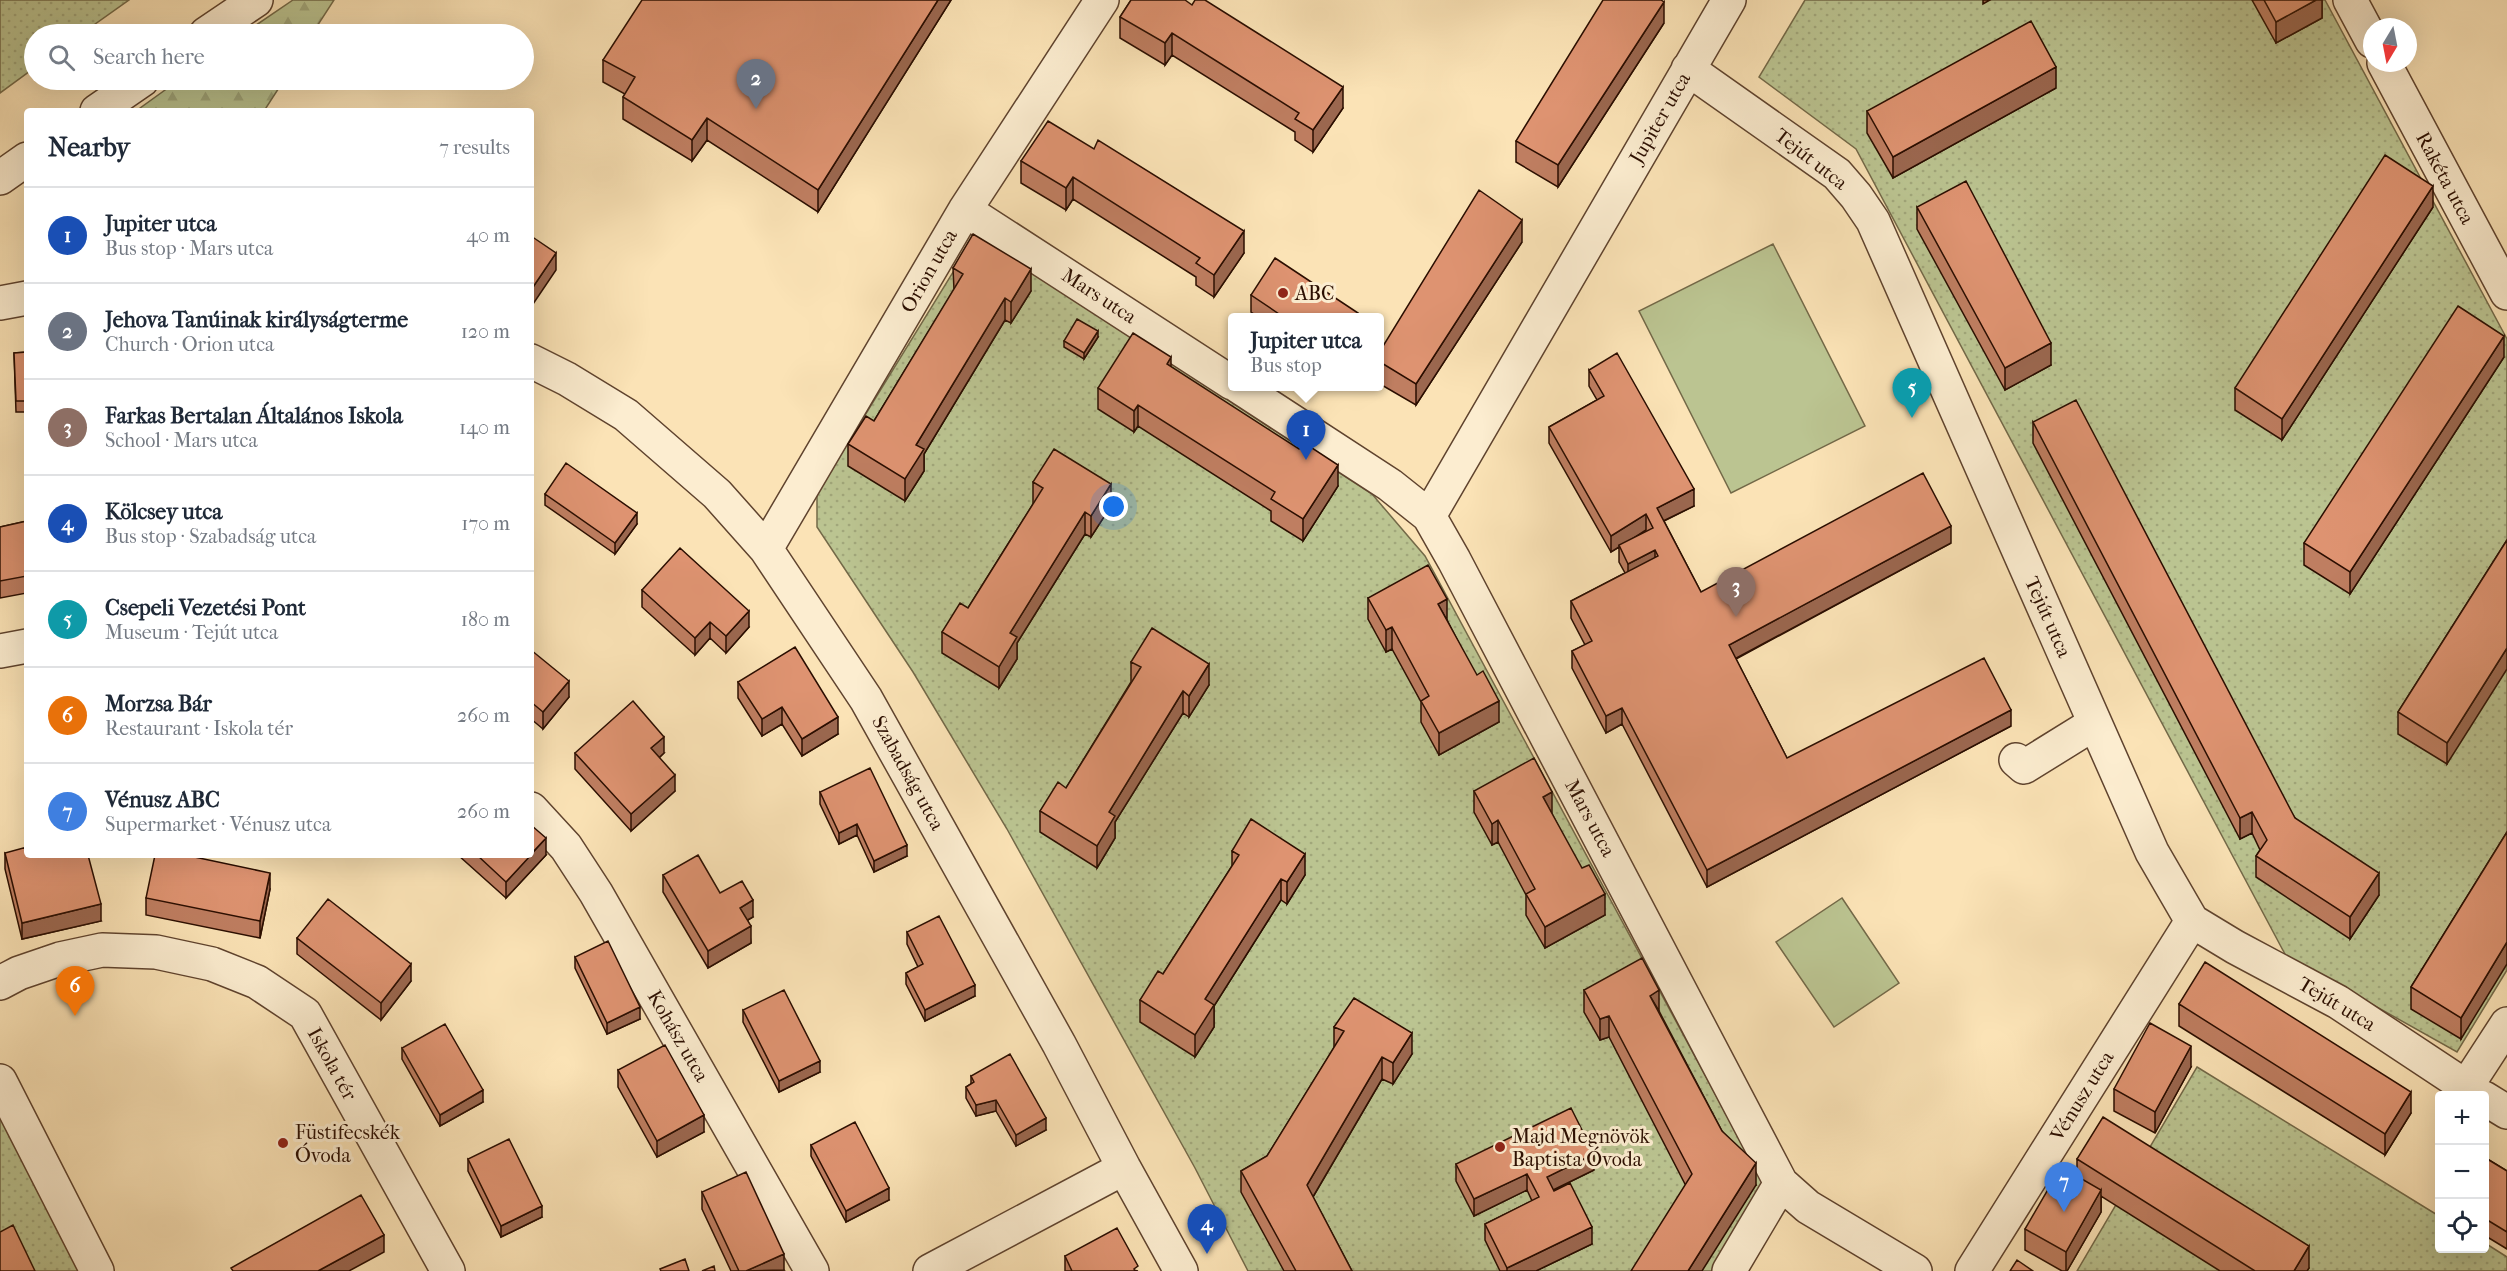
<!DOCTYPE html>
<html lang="en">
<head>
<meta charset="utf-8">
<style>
	:root { --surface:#fff; --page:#f6f6f7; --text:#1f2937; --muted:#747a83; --line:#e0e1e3; --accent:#8f2418 }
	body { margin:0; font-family:"IM FELL French Canon",serif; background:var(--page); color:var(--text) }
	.controls { position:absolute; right:18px; bottom:18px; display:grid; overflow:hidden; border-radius:6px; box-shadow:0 6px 24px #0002 }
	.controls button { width:54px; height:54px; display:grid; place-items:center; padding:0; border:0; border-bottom:2px solid var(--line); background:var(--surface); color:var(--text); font:30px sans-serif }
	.compass { position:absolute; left:2363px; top:18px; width:54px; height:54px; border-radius:50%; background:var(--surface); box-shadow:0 6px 24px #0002; rotate:190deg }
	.you { position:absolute; left:1114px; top:507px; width:21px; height:21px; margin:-15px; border:4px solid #fff; border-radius:50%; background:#1a73e8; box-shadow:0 0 0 9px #1a73e833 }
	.badge { display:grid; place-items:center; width:39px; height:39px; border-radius:50%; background:var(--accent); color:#fff; font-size:20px; font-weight:700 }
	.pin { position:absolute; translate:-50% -50px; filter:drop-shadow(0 2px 3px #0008) }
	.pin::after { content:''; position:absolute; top:32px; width:21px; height:18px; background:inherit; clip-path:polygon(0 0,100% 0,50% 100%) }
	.popup { position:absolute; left:1228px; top:313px; width:156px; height:78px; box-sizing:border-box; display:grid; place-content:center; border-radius:6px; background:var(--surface); filter:drop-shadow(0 2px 4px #0005); font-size:20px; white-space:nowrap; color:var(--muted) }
	.popup b { font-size:22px; color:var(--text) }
	.popup::after { content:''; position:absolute; left:50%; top:100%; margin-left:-12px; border:12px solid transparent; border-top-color:var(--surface) }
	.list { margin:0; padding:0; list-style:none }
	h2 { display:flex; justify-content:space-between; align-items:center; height:78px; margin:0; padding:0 24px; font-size:26px }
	h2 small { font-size:20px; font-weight:400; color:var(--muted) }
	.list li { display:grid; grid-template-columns:39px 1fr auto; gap:18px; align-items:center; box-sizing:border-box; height:96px; padding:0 24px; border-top:2px solid var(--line) }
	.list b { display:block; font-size:22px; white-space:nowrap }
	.list p { margin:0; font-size:20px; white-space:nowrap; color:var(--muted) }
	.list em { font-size:20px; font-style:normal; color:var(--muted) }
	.icon { flex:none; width:33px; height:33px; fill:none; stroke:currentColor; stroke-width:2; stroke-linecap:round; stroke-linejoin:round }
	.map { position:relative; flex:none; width:2507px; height:1271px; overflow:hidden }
	.search { position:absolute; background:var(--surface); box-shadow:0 6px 24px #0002; left:24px; top:24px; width:510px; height:66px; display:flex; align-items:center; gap:15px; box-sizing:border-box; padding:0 21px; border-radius:33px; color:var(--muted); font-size:22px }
	.panel { position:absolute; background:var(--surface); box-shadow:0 6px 24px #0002; left:24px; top:108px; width:510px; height:750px; border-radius:6px }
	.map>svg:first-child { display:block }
</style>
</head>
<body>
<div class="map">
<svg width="2507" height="1271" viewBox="0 0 2507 1271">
	<defs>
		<pattern id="forest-firs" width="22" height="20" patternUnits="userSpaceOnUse" patternTransform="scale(1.5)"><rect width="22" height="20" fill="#bbc491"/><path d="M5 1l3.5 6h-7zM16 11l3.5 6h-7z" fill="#a1a77b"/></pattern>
		<pattern id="park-dots" width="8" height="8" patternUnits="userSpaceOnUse" patternTransform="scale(1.5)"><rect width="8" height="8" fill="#bbc491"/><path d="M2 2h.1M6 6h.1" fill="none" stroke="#a1a77b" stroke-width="1.8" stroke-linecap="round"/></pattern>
	</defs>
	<rect width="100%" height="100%" fill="#fbe3b6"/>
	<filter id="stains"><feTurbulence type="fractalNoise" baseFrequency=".00333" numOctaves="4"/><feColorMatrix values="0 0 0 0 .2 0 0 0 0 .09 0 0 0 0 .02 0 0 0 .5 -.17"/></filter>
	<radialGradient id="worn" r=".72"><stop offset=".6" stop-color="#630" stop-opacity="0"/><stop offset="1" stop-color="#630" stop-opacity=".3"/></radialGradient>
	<path fill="url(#forest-firs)" stroke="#736948" stroke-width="1.5" d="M293 0H334L312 34H243Z
		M179 80H284L264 111H136Z"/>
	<path fill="url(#park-dots)" stroke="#736948" stroke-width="1.5" d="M0 0H129L81 34H34V68L0 93Z
		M1805 0H2325L2507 339V970L2457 1052 2286 956 1856 149 1759 77Z
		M971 243 990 245 1372 494 1425 556 1767 1190 1717 1271H1248L1195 1168 1007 829 913 672 817 527V493Z
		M2197 1067 2439 1216 2440 1248H2484L2485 1243 2507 1257V1271H2077Z
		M0 1081 97 1271H0Z"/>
	<path fill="#bbc491" stroke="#736948" stroke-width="1.5" d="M1773 244 1865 426 1731 493 1639 311Z
		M1842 898 1899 983 1834 1027 1776 942Z"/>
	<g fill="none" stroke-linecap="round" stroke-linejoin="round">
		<defs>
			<path id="minor" d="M2350 0 2372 41
				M206 34 256 0
				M2384 63 2507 293
				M1688 69 1837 174 1856 196 1873 221 2152 852 2192 921 2235 947 2338 1002 2480 1096
				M97 111 142 80
				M0 178 27 159
				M965 210 1232 383
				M0 303 27 298
				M531 361 567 379 626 415 717 494 766 549 866 699 1059 1044 1124 1168 1181 1271
				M1238 386 1390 485 1429 516 1454 560 1781 1183 1808 1207 1915 1271
				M1429 516 1729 0
				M766 549 965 210 1102 0
				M0 651 27 646
				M2016 760 2024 767 2095 723
				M531 809 566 847 596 893 812 1271
				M0 983 19 973 60 959 102 950 156 952 212 964 257 982 305 1014 448 1271
				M0 1081 97 1271
				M2466 1087 2507 1024
				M2484 1098 2507 1112
				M930 1271 1124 1168
				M1729 1271 1781 1183
				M1972 1271 2192 921"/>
		</defs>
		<use href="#minor" stroke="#5f432e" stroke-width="36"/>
		<use href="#minor" stroke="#fcedd0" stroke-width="33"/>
	</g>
	<path fill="#bf7e61" stroke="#2b0e00" stroke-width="1.5" d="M951 0 818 212 707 140 692 161 623 119V97L625 94 603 82V60Z
		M1131 0 1343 108 1313 152 1295 140V132L1172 55 1165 65 1120 38V17Z
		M2252 0H2322V18L2276 43Z
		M1664 23 1558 187 1516 162V141Z
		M2056 88 1893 178 1867 133V111Z
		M1094 149 1244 253 1214 297 1196 285V277L1073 199 1066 210 1021 183V161Z
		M1917 207 2051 365 2005 390 1917 229Z
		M2433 207 2282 440 2235 410V388Z
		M1522 242 1416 405 1380 384V351Z
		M953 268 1031 291 1011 323 1005 320 924 454V471L905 501 848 466V444L874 421 954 290Z
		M1251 295 1358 318H1260L1251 312Z
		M1098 337 1084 359 1064 347V341Z
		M27 352V412H16L14 353Z
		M2504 357 2350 594 2304 565V543Z
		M1171 367 1338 486 1303 541 1271 521V511L1138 426 1134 432 1098 409V388Z
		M1589 370 1694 506 1664 521 1701 592 1951 543 1736 659 1787 758 2011 726 1707 887 1622 724 1606 733 1572 668V651L1585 645 1571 618V601L1625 573 1619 562V547L1611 552 1549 443V427L1597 400 1589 386Z
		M2033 422 2295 818 2379 895 2350 939 2256 877V856L2260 850 2252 833 2240 839 2033 443Z
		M1033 482 1111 506 1091 537 1085 534 1017 643V659L999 688 942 653V632L968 608 1033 504Z
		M545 494 637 524 615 554 545 505Z
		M27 521V593L0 598V527Z
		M2507 540 2447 764 2398 734V712Z
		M642 590 749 627 726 653 710 638 695 655 642 607Z
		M1368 598 1447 620 1499 722 1439 755 1421 722V702L1392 649 1386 652 1368 619Z
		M531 650 569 697 543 729 531 719Z
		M1131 662 1209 685 1189 717 1183 713 1115 822V838L1097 868 1040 832V811L1066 788 1131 682Z
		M738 682 838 734 802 756 782 724 762 736 738 698Z
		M575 753H664L659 758 675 791 631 831 575 769Z
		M1474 791 1552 814 1605 915 1545 948 1526 915V895L1498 842 1492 845 1474 812Z
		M820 792 907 856 874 872 857 835 839 844 820 804Z
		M2507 832 2461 1039 2411 1009V987Z
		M1232 851 1305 875 1287 904 1281 900 1214 1006V1027L1195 1057 1140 1022V1000L1163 974 1232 866Z
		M5 853 101 921 22 939 5 869Z
		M458 855H546L506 898Z
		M663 875 720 893 753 917 748 920 751 943 708 968 663 892Z
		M270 889 260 938 146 915V898Z
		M907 932 975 996 925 1021 906 984V973L918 967 907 944Z
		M297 938 411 981 381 1020 297 954Z
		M575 957 640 1019 607 1034 575 968Z
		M1584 990 1659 1011 1722 1131 1756 1185 1685 1184 1609 1037 1600 1040 1584 1012Z
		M2179 1004 2411 1113 2385 1155 2179 1026Z
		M743 1010 820 1072 779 1092 743 1022Z
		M1334 1027 1412 1054 1393 1084 1382 1079 1313 1197 1352 1271H1284L1241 1192V1171L1267 1156 1334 1048Z
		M402 1048 483 1102 440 1126 402 1059Z
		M2191 1067 2155 1133 2114 1111V1089Z
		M618 1070 704 1132 657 1157 618 1087Z
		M971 1076 1046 1130 1016 1146 996 1111 976 1116 966 1098V1087L971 1084Z
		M811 1145 889 1200 846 1222 811 1156Z
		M2484 1157 2507 1171V1249L2484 1235Z
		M468 1159 542 1217 501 1237 468 1171Z
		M2077 1159 2309 1268 2307 1271H2220L2101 1196V1212L2067 1271H2062L2025 1250V1229L2077 1176Z
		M1456 1164 1594 1170 1553 1190 1592 1244 1536 1271H1500L1485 1240V1224L1532 1201 1527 1190 1474 1216 1456 1181Z
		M702 1192 784 1270 731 1271 702 1209Z
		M1065 1256 1138 1271H1065Z"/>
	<path fill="#9b674f" stroke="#2b0e00" stroke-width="1.5" d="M938 0H951L818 212V190Z
		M1983 0H1990L1983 4Z
		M2316 0H2322V18L2276 43V22Z
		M1664 2V23L1558 187V165Z
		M1172 33V55L1165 65V43Z
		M2056 67V88L1893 178V157Z
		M1343 87V108L1313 152V130Z
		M707 118V140L692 161V140Z
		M1073 177V199L1066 210V188Z
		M2433 186V207L2282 440V419Z
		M1522 220V242L1416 405V384Z
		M1244 231V253L1214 297V275Z
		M556 253V270L531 307V290Z
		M1031 269V291L1011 323V302Z
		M1005 298V320L924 454V471L905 501V479L916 445Z
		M1098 331V337L1084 359V353Z
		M2504 336V357L2350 594V572Z
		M2051 343V365L2005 390V368Z
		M1171 357V378L1167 364Z
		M1138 405V426L1134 432V411Z
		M1338 465V486L1303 541V519Z
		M1111 484V506L1091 537V516Z
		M1694 489V506L1657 524V508Z
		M1085 512V534L1017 643V659L999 688V667L1010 633Z
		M637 513V524L615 554V543Z
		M1646 514V530L1620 547 1619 545V547L1611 552V536Z
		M1951 526V543L1729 662V645Z
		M1655 550V567L1628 580V564Z
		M1447 599V620L1438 604Z
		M749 611V627L726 653V636Z
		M710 622V638L695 655V638Z
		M1392 627V649L1386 652V630Z
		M2507 648V669L2447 764V743Z
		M1209 664V685L1189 717V696Z
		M569 681V697L543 729V712Z
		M1183 691V713L1115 822V838L1097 868V846L1109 812Z
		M1499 701V722L1439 755V733Z
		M782 707V724L762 736V719Z
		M1622 708V724L1606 733V716Z
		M2011 710V726L1707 887V870Z
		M838 717V734L802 756V739Z
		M664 737V753L651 765V748Z
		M675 775V791L631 831V814Z
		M1552 792V814L1543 797Z
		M2252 812V833L2240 839V818Z
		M1498 820V842L1492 845V824Z
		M857 824V835L839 844V833Z
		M546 838V855L506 898V882Z
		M907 845V856L874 872V861Z
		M1305 854V875L1287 904V882Z
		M270 873V889L260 938V921Z
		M2379 873V895L2350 939V917Z
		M1281 879V900L1214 1006V1027L1195 1057V1035L1205 999Z
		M1605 894V915L1545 948V927Z
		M753 900V917L740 924V908Z
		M101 904V921L22 939V923Z
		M751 926V943L708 968V951Z
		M2507 942V964L2461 1039V1018Z
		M411 964V981L381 1020V1003Z
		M975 985V996L925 1021V1010Z
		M1659 990V1011L1650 996Z
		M640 1007V1019L607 1034V1023Z
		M1609 1016V1037L1600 1040V1019Z
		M1412 1033V1054L1393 1084V1063Z
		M2191 1046V1067L2155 1133V1112Z
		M1382 1057V1079L1307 1207V1185Z
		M820 1061V1072L779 1092V1081Z
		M483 1090V1102L440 1126V1115Z
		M2411 1092V1113L2385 1155V1134Z
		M996 1100V1111L976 1116V1105Z
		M704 1115V1132L657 1157V1141Z
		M1046 1118V1130L1016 1146V1135Z
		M1594 1154V1170L1547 1193V1177Z
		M1756 1163V1185L1702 1271H1688Z
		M1527 1174V1190L1474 1216V1199Z
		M889 1188V1200L846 1222V1211Z
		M2101 1190V1212L2067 1271H2066V1252Z
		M542 1206V1217L501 1237V1226Z
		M1592 1227V1244L1536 1271H1507V1268Z
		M384 1235V1252L349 1271H318Z
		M2309 1246V1268L2307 1271H2294Z
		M784 1254V1270L746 1271Z"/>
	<path fill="#de9371" stroke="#2b0e00" stroke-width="1.5" d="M642 0H938L818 190 707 118 692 140 623 97 635 77 603 60Z
		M1131 0H1185L1192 5 1195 0H1205L1343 87 1313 130 1295 119 1299 113 1172 33 1165 43 1120 17Z
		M1603 0H1661L1664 2 1558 165 1516 141Z
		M2264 0H2316L2276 22Z
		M2031 21 2056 67 1893 157 1867 111Z
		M1048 121 1094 149 1098 140 1244 231 1214 275 1196 263 1200 258 1073 177 1066 188 1021 161Z
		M2385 155 2433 186 2282 419 2235 388Z
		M1966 181 2051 343 2005 368 1917 207Z
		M1479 190 1522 220 1416 384 1380 362V351Z
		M973 234 1031 269 1011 302 1005 298 916 445 924 449 905 479 848 444 866 416 874 421 963 274 953 268Z
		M531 236 556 253 531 290Z
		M1275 258 1358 313 1354 318H1285L1251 295Z
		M2458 306 2504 336 2350 572 2304 543Z
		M1077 319 1098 331 1084 353 1064 341Z
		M1133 333 1171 357 1167 364 1299 449 1303 442 1338 465 1303 519 1271 499 1275 492 1138 405 1134 411 1098 388Z
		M27 352V401H16L14 353Z
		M1617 353 1694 489 1657 508 1701 592 1923 473 1951 526 1729 645 1787 758 1984 658 2011 710 1707 870 1622 708 1606 716 1572 651 1592 641 1571 601 1658 556 1655 550 1628 564 1619 545 1653 528 1646 514 1611 536 1549 427 1604 396 1589 370Z
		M2076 400 2295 818 2379 873 2350 917 2256 856 2267 840 2252 812 2240 818 2033 422Z
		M1054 449 1111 484 1091 516 1085 512 1010 633 1017 637 999 667 942 632 960 603 968 608 1043 488 1033 482Z
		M566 463 637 513 615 543 545 494Z
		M27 521V576L0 581V527Z
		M2507 540V648L2447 743 2398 712Z
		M680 548 749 611 726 636 710 622 695 638 642 590Z
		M1428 565 1447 599 1438 604 1477 675 1483 671 1499 701 1439 733 1421 701 1429 696 1392 627 1386 630 1368 598Z
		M1152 628 1209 664 1189 696 1183 691 1109 812 1115 816 1097 846 1040 811 1058 782 1066 788 1141 667 1131 662Z
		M795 647 838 717 802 739 782 707 762 719 738 682Z
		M531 650 569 681 543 712 531 702Z
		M633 701 664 737 651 748 675 775 631 814 575 753Z
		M1534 758 1552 792 1543 797 1582 868 1589 865 1605 894 1545 927 1526 894 1535 889 1498 820 1492 824 1474 791Z
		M870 768 907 845 874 861 857 824 839 833 820 792Z
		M1251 819 1305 854 1287 882 1281 879 1205 999 1214 1005 1195 1035 1140 1000 1158 971 1163 974 1239 855 1232 851Z
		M531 825 546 838 531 854Z
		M2507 832V942L2461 1018 2411 987Z
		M27 847V855H88L101 904 22 923 5 853Z
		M155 855H185L270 873 260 921 146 898Z
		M477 855H531L506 882Z
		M698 855 720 893 742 881 753 900 740 908 751 926 708 951 663 875Z
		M328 899 411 964 381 1003 297 938Z
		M939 916 975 985 925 1010 906 973 923 964 907 932Z
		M608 941 640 1007 607 1023 575 957Z
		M1642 958 1659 990 1650 996 1722 1131 1756 1163 1688 1271H1631L1692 1174 1609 1016 1600 1019 1584 990Z
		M2205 962 2411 1092 2385 1134 2179 1004Z
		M784 990 820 1061 779 1081 743 1010Z
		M1354 998 1412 1033 1393 1063 1382 1057 1307 1185 1352 1271H1296L1241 1171 1267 1156 1344 1031 1334 1027Z
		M2150 1023 2191 1046 2155 1112 2114 1089Z
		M445 1024 483 1090 440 1115 402 1048Z
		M665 1045 704 1115 657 1141 618 1070Z
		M1010 1054 1046 1118 1016 1135 996 1100 976 1105 966 1087 974 1082 971 1076Z
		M1571 1108 1594 1154 1547 1177 1554 1191 1570 1183 1592 1227 1507 1268 1485 1224 1539 1197 1527 1174 1474 1199 1456 1164Z
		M2103 1117 2309 1246 2294 1271H2255L2077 1159Z
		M855 1122 889 1188 846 1211 811 1145Z
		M509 1139 542 1206 501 1226 468 1159Z
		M2484 1157 2507 1171V1232L2484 1218Z
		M2061 1167 2101 1190 2066 1252 2025 1229Z
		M746 1172 784 1254 746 1271H739L702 1192Z
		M361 1195 384 1235 318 1271H233L231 1268Z
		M13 1225 35 1271H0V1232Z
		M1117 1228 1138 1266 1134 1269 1135 1271H1072L1065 1256Z
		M685 1259 689 1271H661L660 1269Z
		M2017 1260 2033 1271H2010Z
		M714 1266 715 1271H702Z"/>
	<g fill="#8f2418" stroke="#fcedd0" stroke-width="2">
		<circle cx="1283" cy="293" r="6"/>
		<circle cx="283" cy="1143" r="6"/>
		<circle cx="1500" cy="1147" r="6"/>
	</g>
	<g text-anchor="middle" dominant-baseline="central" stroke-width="6" stroke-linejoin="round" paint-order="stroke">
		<g font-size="20" fill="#2b0e00" stroke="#fcedd0">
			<text transform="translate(1660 118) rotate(-60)">Jupiter utca</text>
			<text transform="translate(1811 159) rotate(38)">Tejút utca</text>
			<text transform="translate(2445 178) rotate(62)">Rakéta utca</text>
			<text transform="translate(929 271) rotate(-60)">Orion utca</text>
			<text transform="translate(1099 296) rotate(33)">Mars utca</text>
			<text transform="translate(2048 617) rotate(66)">Tejút utca</text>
			<text transform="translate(908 773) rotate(61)">Szabadság utca</text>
			<text transform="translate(1590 818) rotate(62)">Mars utca</text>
			<text transform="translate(2337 1004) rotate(31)">Tejút utca</text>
			<text transform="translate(678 1036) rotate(60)">Kohász utca</text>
			<text transform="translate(332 1064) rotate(61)">Iskola tér</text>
			<text transform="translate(2082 1096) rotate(-58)">Vénusz utca</text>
		</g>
		<g font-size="20" fill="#2b0e00" stroke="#fcedd0" text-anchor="start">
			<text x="1295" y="293">ABC</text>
			<text x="295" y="1132">Füstifecskék<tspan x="295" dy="23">Óvoda</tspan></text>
			<text x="1512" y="1136">Majd Megnövök<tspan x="1512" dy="23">Baptista Óvoda</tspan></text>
		</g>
	</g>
	<rect width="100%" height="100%" filter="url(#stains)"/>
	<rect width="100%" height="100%" fill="url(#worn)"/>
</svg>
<div class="controls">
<button>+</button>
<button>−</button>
<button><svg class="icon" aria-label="locate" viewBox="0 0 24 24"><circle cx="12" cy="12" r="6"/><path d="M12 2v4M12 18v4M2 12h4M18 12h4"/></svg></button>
</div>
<svg class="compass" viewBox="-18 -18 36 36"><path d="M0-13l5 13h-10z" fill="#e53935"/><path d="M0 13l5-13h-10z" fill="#747a83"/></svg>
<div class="you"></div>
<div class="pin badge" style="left:1306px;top:460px;background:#1a4fb4">1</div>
<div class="popup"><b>Jupiter utca</b>Bus stop</div>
<div class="pin badge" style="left:756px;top:109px;background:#6b7280">2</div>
<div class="pin badge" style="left:1736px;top:617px;background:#8d6e63">3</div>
<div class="pin badge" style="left:1207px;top:1254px;background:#1a4fb4">4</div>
<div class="pin badge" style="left:1912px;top:418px;background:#0f9aa8">5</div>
<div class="pin badge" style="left:75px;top:1016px;background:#e8710a">6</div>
<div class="pin badge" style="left:2064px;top:1212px;background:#3f7fe0">7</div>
<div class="search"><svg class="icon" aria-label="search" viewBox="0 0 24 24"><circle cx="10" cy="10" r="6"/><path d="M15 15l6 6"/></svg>Search here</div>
<section class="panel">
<h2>Nearby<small>7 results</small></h2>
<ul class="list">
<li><span class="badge" style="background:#1a4fb4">1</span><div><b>Jupiter utca</b><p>Bus stop · Mars utca</p></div><em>40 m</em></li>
<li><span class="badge" style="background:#6b7280">2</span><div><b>Jehova Tanúinak királyságterme</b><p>Church · Orion utca</p></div><em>120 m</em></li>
<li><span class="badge" style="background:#8d6e63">3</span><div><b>Farkas Bertalan Általános Iskola</b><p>School · Mars utca</p></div><em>140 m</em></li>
<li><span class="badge" style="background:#1a4fb4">4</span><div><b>Kölcsey utca</b><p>Bus stop · Szabadság utca</p></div><em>170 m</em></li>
<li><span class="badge" style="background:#0f9aa8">5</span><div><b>Csepeli Vezetési Pont</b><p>Museum · Tejút utca</p></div><em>180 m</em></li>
<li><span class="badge" style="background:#e8710a">6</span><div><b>Morzsa Bár</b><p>Restaurant · Iskola tér</p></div><em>260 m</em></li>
<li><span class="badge" style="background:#3f7fe0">7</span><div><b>Vénusz ABC</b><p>Supermarket · Vénusz utca</p></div><em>260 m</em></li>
</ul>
</section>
</div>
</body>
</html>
